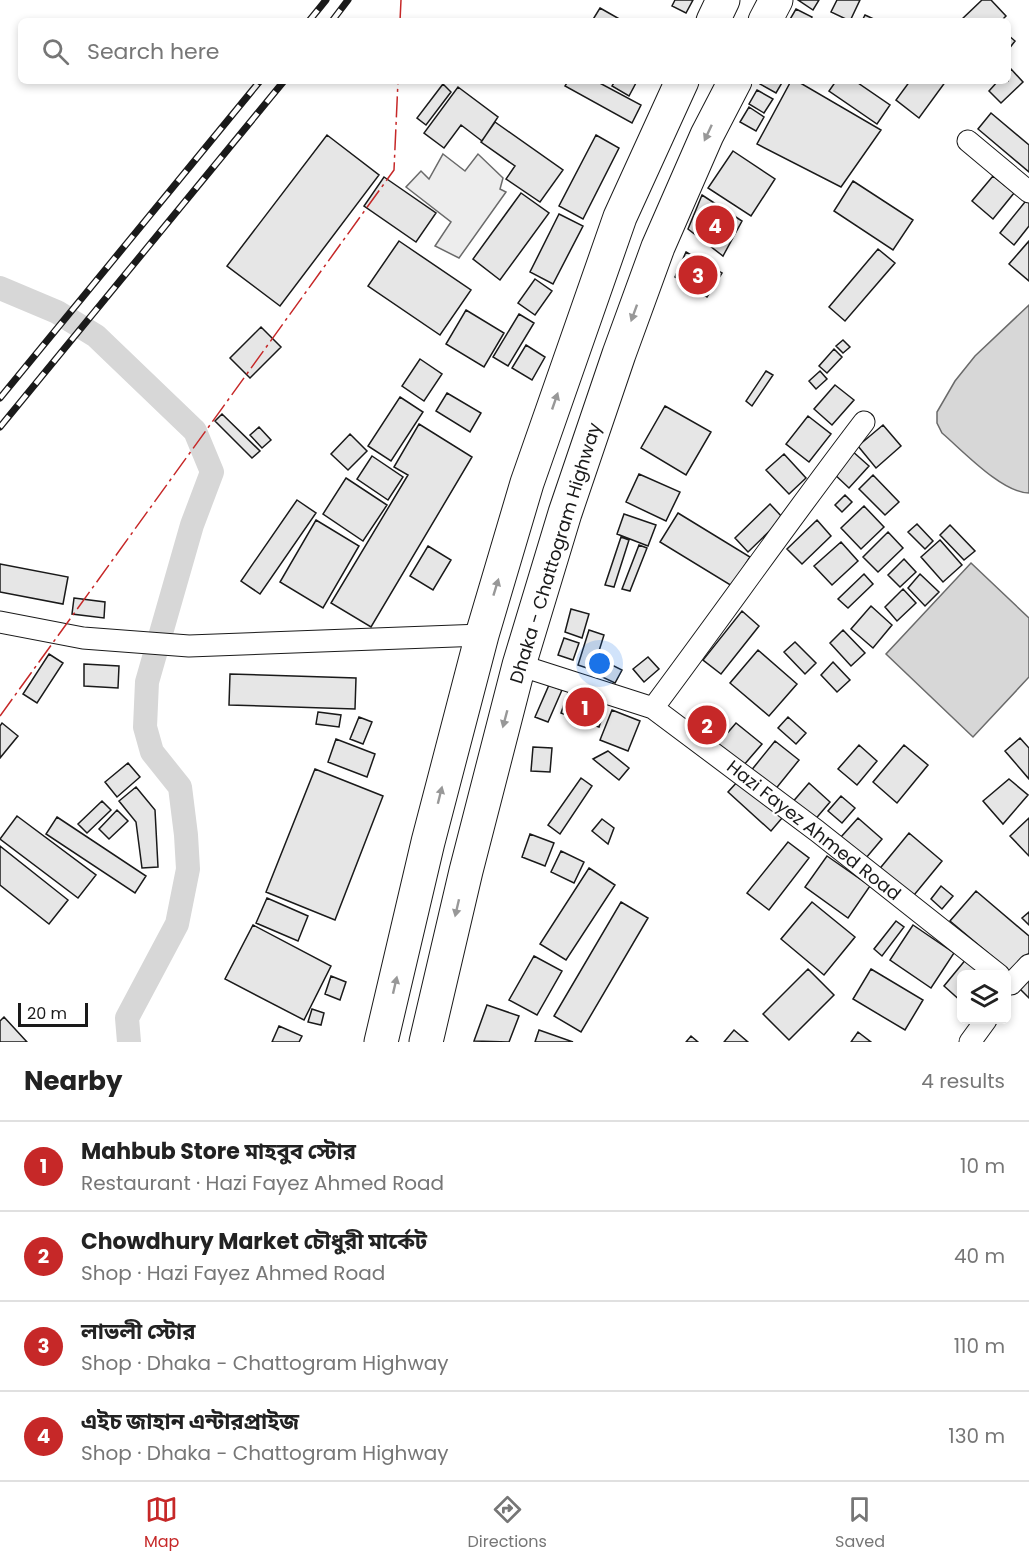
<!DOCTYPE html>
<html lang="en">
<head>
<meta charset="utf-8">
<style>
	:root { --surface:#fff; --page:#f2f2f2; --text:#222; --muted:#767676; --line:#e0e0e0; --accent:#c62828 }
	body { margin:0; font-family:Poppins,"Noto Sans Bengali",sans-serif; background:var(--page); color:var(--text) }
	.controls { position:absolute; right:18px; bottom:18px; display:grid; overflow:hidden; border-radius:9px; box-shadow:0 3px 9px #0003 }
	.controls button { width:54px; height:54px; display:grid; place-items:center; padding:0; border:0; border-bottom:2px solid var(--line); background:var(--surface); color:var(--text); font:30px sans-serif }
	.scale { position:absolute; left:18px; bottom:15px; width:70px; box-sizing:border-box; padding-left:6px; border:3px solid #1a1a1a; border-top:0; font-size:16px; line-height:21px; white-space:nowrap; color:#1a1a1a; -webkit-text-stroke:4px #fff; paint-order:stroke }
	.you { position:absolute; left:600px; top:664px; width:21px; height:21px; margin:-15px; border:4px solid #fff; border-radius:50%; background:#1a73e8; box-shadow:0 0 0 9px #1a73e833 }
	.badge { display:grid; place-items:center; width:39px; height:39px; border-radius:50%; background:var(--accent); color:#fff; font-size:20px; font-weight:700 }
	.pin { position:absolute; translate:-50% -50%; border:3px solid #fff; box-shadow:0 2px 6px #0006 }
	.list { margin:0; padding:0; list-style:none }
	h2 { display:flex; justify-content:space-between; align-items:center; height:78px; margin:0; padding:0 24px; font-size:26px }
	h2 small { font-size:20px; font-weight:400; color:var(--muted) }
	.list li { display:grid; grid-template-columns:39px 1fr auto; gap:18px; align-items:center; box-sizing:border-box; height:90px; padding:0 24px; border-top:2px solid var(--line) }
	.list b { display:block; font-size:22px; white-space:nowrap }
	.list p { margin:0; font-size:20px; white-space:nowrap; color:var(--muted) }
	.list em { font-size:20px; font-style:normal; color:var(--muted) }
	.icon { flex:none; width:33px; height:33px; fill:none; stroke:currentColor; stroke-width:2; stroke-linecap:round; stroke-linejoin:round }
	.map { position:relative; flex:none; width:1029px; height:1042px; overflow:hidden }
	.search { position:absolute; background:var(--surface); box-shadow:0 3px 9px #0003; left:18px; right:18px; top:18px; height:66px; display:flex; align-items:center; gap:15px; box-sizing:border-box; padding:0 21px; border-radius:9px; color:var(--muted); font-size:22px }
	.sheet { height:438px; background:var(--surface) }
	nav { display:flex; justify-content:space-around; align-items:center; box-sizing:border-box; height:84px; border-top:2px solid var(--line); background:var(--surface); font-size:16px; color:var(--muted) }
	nav a { display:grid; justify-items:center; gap:3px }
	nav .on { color:var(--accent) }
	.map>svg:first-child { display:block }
</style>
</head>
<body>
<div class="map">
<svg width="1029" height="1042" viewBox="0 0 1029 1042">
	<rect width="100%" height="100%" fill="#fff"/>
	<path fill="#ededed" stroke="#6a6a6a" stroke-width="1.5" d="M443 154 465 171 478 154 503 178 500 189 506 192 459 258 435 246 451 222 406 187 421 171 429 179Z"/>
	<path fill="#d7d7d7" stroke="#6a6a6a" stroke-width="1.5" d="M1029 305V493C1002 493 962 450 942 433L937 423V412L955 381 975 356Z
		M971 563 1029 618V677L973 737 886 654Z"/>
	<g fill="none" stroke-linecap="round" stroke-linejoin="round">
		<path stroke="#d7d7d7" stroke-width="24" d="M0 288 57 312 96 336 195 431 212 472 192 525 147 682 145 727 152 752 180 787 186 835 188 869 177 924 127 1018 129 1042"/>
	</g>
	<path fill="#e6e6e6" stroke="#1a1a1a" stroke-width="1.5" d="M675 0H693L686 13 672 6Z
		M798 0H819L813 10Z
		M837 0H860L850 21 831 12Z
		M982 0H991L1006 16 1001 21H960Z
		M600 8 623 21H592Z
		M796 9 812 17 810 21H789Z
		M865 15 878 21H862Z
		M1008 35 1015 41 1008 50Z
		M1011 69 1023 82 1001 103 989 91 998 81H1008V72Z
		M568 81H596L641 105 632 123 565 86Z
		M615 81H637L629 96 612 86Z
		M762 81H783L776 93 760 84Z
		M791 81H797L881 130 841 187 757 144Z
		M836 81H855L890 105 877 124 829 91Z
		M910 81H946L919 118 896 100Z
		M443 84 451 92 426 125 417 118Z
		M458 87 498 117 482 141 461 125 444 148 424 133Z
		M757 90 773 99 764 113 749 104Z
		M749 107 764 117 756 131 740 122Z
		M991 113 1029 145V172L978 129Z
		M495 122 563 170 540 202 506 179 515 166 481 142Z
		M327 135 379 175 280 306 227 266Z
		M596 135 619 148 583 219 559 206Z
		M733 151 775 179 751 216 708 188Z
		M993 176 1014 193 993 219 972 201Z
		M384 177 436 213 416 242 364 206Z
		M853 181 913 220 893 250 834 211Z
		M521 193 549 213 500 280 473 259Z
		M702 195 742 221 723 256 688 229Z
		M1029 197V226L1014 245 1000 233Z
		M559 214 583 226 553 284 530 272Z
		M399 241 471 290 440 335 368 286Z
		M1029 241V281L1009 264Z
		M878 249 895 263 845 321 829 307Z
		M686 252 722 273 707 297 675 277Z
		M535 279 552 291 535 315 518 303Z
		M466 310 504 333 484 367 446 344Z
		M519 314 534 323 508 366 493 357Z
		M261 327 281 347 250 378 230 358Z
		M843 340 850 347 843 353 836 346Z
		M526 345 545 357 532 380 512 368Z
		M834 349 842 357 827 373 819 366Z
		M420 359 442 374 424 401 402 386Z
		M766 371 773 375 752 406 746 401Z
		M820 371 827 379 816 389 809 381Z
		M835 385 854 400 832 425 814 409Z
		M447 393 481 413 470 432 436 411Z
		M400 397 423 412 391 461 368 446Z
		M665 406 711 432 686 475 641 448Z
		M222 414 260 451 252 458 215 421Z
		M808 416 831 434 809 462 786 444Z
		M419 424 472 457 371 627 331 603 408 475 394 467Z
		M883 425 901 446 876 468 858 446Z
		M259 427 271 440 262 448 250 435Z
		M350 434 367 451 348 470 331 454Z
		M851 450 869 466 849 488 832 472Z
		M784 454 806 478 789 494 766 470Z
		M372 456 403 477 388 500 357 479Z
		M639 474 680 492 666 521 626 502Z
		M873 475 899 502 885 515 859 489Z
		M346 478 387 505 363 541 323 514Z
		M845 495 852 502 842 512 835 505Z
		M297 500 316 513 260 594 241 581Z
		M770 504 783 518 748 552 735 538Z
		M864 506 884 527 861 549 841 528Z
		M678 513 750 557 732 586 660 542Z
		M624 514 656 525 648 546 617 534Z
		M316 520 359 546 323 608 280 582Z
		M817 520 831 536 802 564 787 549Z
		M917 524 933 541 925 549 908 532Z
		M950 525 975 551 964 560 940 535Z
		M888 532 903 548 878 572 863 557Z
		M621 537 629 540 614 587 605 585Z
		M940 540 962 565 943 582 921 557Z
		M841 542 858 561 832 585 814 566Z
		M639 545 647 548 630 591 622 589Z
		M428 546 451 560 433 590 410 576Z
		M904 559 916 572 900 587 888 575Z
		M0 564 68 577 63 604 0 592Z
		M864 574 873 584 848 608 838 599Z
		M920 574 939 592 925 606 908 588Z
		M903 589 916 603 897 621 885 607Z
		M74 598 105 602 104 618 72 614Z
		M871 606 892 625 873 648 851 629Z
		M571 609 589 614 582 638 565 632Z
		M742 611 759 626 721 674 703 660Z
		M589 630 604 635 593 670 578 665Z
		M843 630 865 653 851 666 830 643Z
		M564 638 579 643 573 660 558 655Z
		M795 642 816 663 805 674 784 652Z
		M758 650 797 684 769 716 730 683Z
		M49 654 63 663 37 703 23 694Z
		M648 657 659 669 644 682 633 669Z
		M604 661 622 670 615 683 598 675Z
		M833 662 850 680 837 692 821 675Z
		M84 664 119 666 118 688 84 686Z
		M230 674 356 678 355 709 229 705Z
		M549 685 562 690 548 722 535 717Z
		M570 687 608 701 599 727 561 713Z
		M612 710 640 721 628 751 600 740Z
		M700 710 723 729 714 740 691 720Z
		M318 712 341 715 339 727 316 724Z
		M359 717 372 722 363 744 350 739Z
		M788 717 806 733 796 744 778 728Z
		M2 723 18 736 0 758V726Z
		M736 723 762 744 743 766 718 744Z
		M1020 738 1029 748V779L1005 751Z
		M336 739 375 754 367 777 328 762Z
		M775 741 799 760 774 791 750 772Z
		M859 745 877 761 857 785 838 769Z
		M904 745 928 765 897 803 873 782Z
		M533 747 552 748 550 772 531 771Z
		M608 751 629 768 619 780 593 759Z
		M128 763 140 777 117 797 105 782Z
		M315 769 383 796 335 920 266 892Z
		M581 778 592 786 560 834 548 825Z
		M1009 779 1028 795 1003 824 983 801Z
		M739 780 782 818 771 831 728 792Z
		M809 783 830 802 813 822 791 804Z
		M136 787 155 810 158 867 142 868 136 822 119 801Z
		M841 796 855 808 842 823 828 811Z
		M102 801 111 810 87 833 78 824Z
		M117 810 128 821 109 839 99 829Z
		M17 816 96 875 78 898 0 839Z
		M57 817 146 876 135 893 46 834Z
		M858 818 882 839 866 858 841 837Z
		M1029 818V856L1010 836Z
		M602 819 614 828 608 844 592 831Z
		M909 833 942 861 910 900 877 872Z
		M530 834 554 843 545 866 522 857Z
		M788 842 809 858 769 910 747 893Z
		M0 846 68 900 49 924 0 885Z
		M561 851 584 862 574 883 551 872Z
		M827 856 870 886 848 918 805 887Z
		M589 868 615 885 566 960 540 944Z
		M941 886 953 896 942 909 931 899Z
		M976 891 1029 936V953L1012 973 950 921Z
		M267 898 308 916 298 941 256 923Z
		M621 902 648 918 581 1032 554 1016Z
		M812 902 855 937 824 975 781 939Z
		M1029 912V925L1022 918Z
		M896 921 904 927 882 956 874 949Z
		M253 925 331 966 304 1020 225 979Z
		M913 925 954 953 931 988 890 960Z
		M534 956 562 971 537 1015 509 1000Z
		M967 958 987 975H962V1002L944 986Z
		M808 969 834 995 789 1040 763 1014Z
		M871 969 923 1000 905 1030 853 999Z
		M331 976 346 982 340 1000 325 994Z
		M1029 976V998L1018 987Z
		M487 1005 519 1016 509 1042 474 1041Z
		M312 1009 324 1013 321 1025 308 1022Z
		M4 1017 27 1042H0V1021Z
		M279 1026 302 1036 299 1042H272Z
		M539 1030 573 1042H535Z
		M734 1030 748 1042H724Z
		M858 1032 871 1042H851Z
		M691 1036 698 1042H686Z"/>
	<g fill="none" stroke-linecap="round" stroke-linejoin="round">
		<defs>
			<path id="street" d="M968 141 1029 192
				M0 622 83 638 189 646 482 635
				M519 665 653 708 817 831 999 975
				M653 708C724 613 792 516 864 422
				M1011 984 1029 965
				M970 1042 986 1020"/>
			<path id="highway" d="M713 21 723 0
				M765 21 776 0
				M381 1042 428 842 482 635 527 483 620 217 682 81
				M426 1042 466 871 519 665 565 513 619 354 658 247 707 135 735 81"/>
		</defs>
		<use href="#street" stroke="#1a1a1a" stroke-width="23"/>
		<use href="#highway" stroke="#1a1a1a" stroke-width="35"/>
		<use href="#street" stroke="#fff" stroke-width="21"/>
		<use href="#highway" stroke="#fff" stroke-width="33"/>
		<defs>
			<path id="rail" d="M309 21 326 0
				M332 21 348 0
				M0 398 260 81
				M0 427 284 81"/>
		</defs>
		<use href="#rail" stroke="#1a1a1a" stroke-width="7"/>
		<use href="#rail" stroke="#fff" stroke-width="4.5" stroke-dasharray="14" stroke-linecap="butt"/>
		<path stroke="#c62828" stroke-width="1.5" stroke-dasharray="21 4.5 3 4.5" stroke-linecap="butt" d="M400 21 401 0
			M0 716 394 170 398 81"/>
	</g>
	<defs><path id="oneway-solid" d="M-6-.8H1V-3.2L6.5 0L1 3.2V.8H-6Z" transform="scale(1.5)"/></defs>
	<g fill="#989898">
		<use href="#oneway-solid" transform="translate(708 133) rotate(115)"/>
		<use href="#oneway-solid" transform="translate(634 313) rotate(110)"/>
		<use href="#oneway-solid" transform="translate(555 401) rotate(-71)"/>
		<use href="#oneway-solid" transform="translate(496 587) rotate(-73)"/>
		<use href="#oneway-solid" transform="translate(505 719) rotate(105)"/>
		<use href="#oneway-solid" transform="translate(440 795) rotate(-76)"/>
		<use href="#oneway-solid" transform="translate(457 908) rotate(103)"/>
		<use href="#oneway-solid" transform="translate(395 985) rotate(-77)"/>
	</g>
	<g text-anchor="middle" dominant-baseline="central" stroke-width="4.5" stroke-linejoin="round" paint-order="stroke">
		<g font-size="18" fill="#1a1a1a" stroke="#fff">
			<text transform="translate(555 553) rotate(-73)">Dhaka - Chattogram Highway</text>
			<text transform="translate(814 830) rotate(38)">Hazi Fayez Ahmed Road</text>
		</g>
	</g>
</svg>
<div class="controls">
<button><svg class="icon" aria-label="layers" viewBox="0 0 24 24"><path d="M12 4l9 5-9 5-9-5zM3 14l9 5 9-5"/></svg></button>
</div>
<div class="scale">20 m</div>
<div class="you"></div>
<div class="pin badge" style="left:585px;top:707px">1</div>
<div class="pin badge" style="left:707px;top:725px">2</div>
<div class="pin badge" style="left:698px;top:275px">3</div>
<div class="pin badge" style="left:715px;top:225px">4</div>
<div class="search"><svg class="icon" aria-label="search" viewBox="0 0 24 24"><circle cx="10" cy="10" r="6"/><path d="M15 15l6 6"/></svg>Search here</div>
</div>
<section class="sheet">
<h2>Nearby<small>4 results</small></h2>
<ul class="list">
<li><span class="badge">1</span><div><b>Mahbub Store মাহবুব স্টোর</b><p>Restaurant · Hazi Fayez Ahmed Road</p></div><em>10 m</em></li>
<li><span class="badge">2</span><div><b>Chowdhury Market চৌধুরী মার্কেট</b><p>Shop · Hazi Fayez Ahmed Road</p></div><em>40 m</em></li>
<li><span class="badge">3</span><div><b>লাভলী স্টোর</b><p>Shop · Dhaka - Chattogram Highway</p></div><em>110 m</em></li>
<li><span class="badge">4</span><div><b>এইচ জাহান এন্টারপ্রাইজ</b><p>Shop · Dhaka - Chattogram Highway</p></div><em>130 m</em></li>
</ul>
</section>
<nav>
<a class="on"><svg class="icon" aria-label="map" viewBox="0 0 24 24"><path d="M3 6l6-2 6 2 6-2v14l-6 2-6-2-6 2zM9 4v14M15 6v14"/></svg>Map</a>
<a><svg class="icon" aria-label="directions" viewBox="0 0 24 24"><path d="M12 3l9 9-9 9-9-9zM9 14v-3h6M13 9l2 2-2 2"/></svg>Directions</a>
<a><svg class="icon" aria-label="saved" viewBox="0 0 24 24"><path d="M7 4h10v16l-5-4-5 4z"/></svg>Saved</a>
</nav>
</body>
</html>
